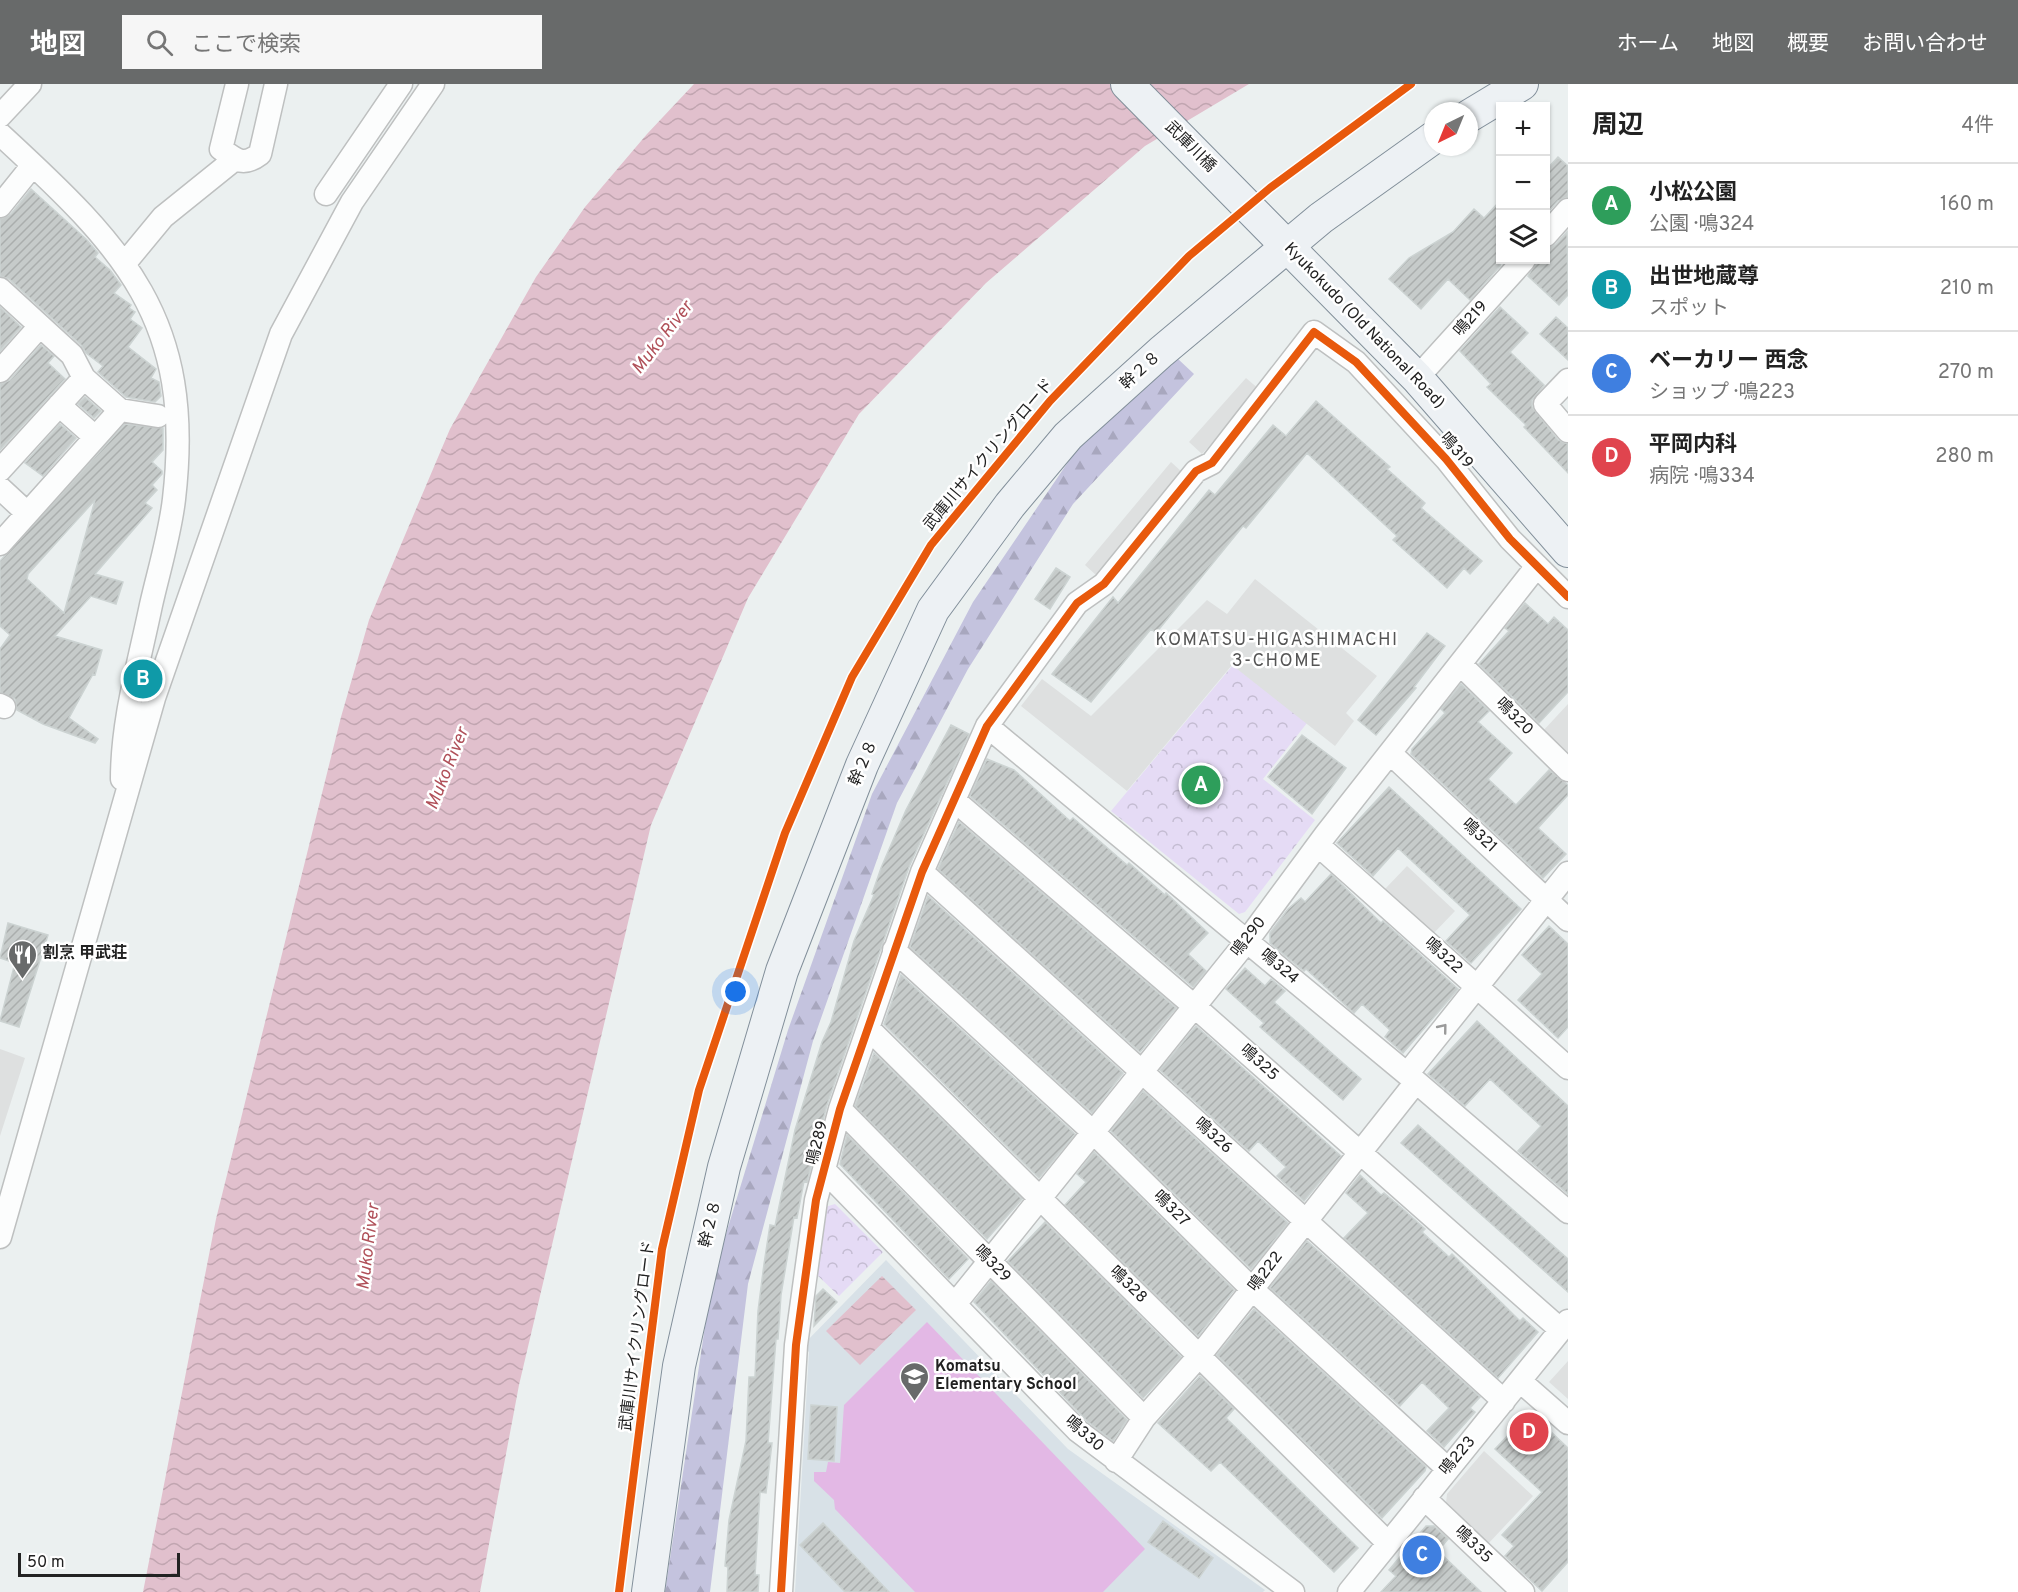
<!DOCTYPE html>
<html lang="ja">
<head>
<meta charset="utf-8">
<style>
	:root { --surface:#fff; --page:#f6f6f6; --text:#222; --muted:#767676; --line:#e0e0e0; --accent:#686a6a }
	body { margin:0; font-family:Overpass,"Noto Sans JP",sans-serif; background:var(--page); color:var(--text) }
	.controls { position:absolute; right:18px; top:18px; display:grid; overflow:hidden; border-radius:0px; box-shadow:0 2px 4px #0004 }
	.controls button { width:54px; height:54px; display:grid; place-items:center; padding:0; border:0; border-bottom:2px solid var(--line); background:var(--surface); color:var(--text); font:30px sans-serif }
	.compass { position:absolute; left:1424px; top:18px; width:54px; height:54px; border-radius:50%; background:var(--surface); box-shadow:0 2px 4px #0004; rotate:223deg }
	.scale { position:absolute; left:18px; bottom:15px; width:162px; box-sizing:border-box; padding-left:6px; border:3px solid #222; border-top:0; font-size:16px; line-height:21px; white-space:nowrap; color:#222; -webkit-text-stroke:4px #fff; paint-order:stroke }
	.you { position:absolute; left:736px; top:908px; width:21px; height:21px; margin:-15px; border:4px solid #fff; border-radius:50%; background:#1a73e8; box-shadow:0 0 0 9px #1a73e833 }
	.badge { display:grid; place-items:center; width:39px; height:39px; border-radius:50%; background:var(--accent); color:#fff; font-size:20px; font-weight:700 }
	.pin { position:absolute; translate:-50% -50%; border:3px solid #fff; box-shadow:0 2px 6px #0006 }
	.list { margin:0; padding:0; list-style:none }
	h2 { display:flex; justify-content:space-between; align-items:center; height:78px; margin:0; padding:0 24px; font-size:26px }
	h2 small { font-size:20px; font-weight:400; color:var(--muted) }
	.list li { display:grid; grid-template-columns:39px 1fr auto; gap:18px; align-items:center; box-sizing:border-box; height:84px; padding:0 24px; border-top:2px solid var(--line) }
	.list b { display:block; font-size:22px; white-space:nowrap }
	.list p { margin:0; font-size:20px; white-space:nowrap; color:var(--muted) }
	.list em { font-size:20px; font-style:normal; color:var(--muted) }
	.icon { flex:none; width:33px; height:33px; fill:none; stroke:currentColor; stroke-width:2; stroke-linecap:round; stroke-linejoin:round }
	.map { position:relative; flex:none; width:1568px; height:1508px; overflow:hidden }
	header { display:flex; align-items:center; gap:36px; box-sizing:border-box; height:84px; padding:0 30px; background:var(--accent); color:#fff }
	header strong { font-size:28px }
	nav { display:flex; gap:33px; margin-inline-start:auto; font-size:21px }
	.search { width:420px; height:54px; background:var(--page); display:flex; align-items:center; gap:15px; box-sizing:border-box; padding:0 21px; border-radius:0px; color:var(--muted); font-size:22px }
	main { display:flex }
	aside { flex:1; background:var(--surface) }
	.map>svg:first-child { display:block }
</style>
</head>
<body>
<header>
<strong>地図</strong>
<div class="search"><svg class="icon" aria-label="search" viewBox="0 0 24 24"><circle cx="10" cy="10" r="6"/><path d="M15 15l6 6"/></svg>ここで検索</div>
<nav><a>ホーム</a><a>地図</a><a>概要</a><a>お問い合わせ</a></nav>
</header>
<main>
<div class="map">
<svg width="1568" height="1508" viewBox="0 0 1568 1508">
	<defs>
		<pattern id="forest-firs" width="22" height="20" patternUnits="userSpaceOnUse" patternTransform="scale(1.5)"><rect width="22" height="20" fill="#c4c3de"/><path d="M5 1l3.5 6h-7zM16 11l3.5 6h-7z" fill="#a8a7be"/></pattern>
		<pattern id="park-crowns" width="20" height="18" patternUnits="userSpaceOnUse" patternTransform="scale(1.5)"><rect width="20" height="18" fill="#e5dbf5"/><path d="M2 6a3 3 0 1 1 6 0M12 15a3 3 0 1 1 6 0" fill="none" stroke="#c4bcd2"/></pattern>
		<pattern id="water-waves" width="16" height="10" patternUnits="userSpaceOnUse" patternTransform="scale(1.5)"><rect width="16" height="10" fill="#e1c0cd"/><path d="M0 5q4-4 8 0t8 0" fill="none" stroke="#c1a5b0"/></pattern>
		<pattern id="building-hatch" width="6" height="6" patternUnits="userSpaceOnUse" patternTransform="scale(1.5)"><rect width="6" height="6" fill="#c6cbca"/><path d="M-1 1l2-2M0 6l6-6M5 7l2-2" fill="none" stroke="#aaaead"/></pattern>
	</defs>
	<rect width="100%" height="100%" fill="#ebf0f0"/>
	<path fill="#d8e1e7" d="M886 1176 1068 1365 1265 1506 1263 1508H795L809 1268 802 1262Z"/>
	<path fill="url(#forest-firs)" d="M1177 274 1194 290 1073 420 968 585 897 719 813 957 748 1200 710 1508H665L712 1196 788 946 872 710 973 518 1081 359Z"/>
	<path fill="url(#park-crowns)" d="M1233 581 1307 639 1263 695 1315 736 1245 828 1239 830 1111 727Z
		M835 1120 883 1168 839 1212 814 1188 825 1123Z"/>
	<path fill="#e3b8e5" d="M927 1238 1145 1465 1103 1508H915L835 1425 834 1416 814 1397V1388H826L828 1378 840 1379 844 1321Z"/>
	<path fill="#dee0e0" d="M1246 294 1260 306 1202 370 1189 358Z
		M1171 378 1182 388 1097 492 1085 481Z
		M1255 495 1377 592 1346 629 1354 637 1335 662 1232 581 1127 707 1021 622 1042 595 1091 632 1207 516 1227 530Z
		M1568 620V672L1542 648Z
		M1407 782 1455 827 1433 850 1385 805Z
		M0 965 25 974 0 1052Z
		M1568 1277V1315L1549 1298Z
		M1484 1367 1533 1412 1487 1461 1446 1419 1447 1410Z"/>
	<path fill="url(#water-waves)" d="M694 0H1249L1145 62 986 199 859 330 748 514 651 741 519 1301 480 1508H143L216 1135 341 633 369 536 450 345 536 193 585 123 647 50Z
		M882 1192 916 1226 860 1281 826 1247Z"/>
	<path fill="url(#building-hatch)" stroke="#ccd3d2" stroke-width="1.5" fill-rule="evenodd" d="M1558 73 1568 82V113L1558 117 1545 131V87Z
		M31 105 87 156 98 169 95 173 110 186 121 201 114 209 131 221 129 224 135 228 130 235 142 244 128 263 156 285 151 294 159 298 161 312 155 318 126 313 98 288 103 282 86 269 81 261 9 195 0 192V135L11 130Z
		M1500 117V182L1470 216 1448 195 1421 225 1389 195 1409 174 1453 148 1474 125 1484 134Z
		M1567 148 1568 211 1559 221 1528 192 1537 176H1545V164L1556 160Z
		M0 223 21 243 0 267Z
		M1500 223 1528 249 1510 268 1544 301 1532 316V323L1558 356 1568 360V389L1524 343 1526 341 1487 303 1491 300 1460 267Z
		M1556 233 1568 244V276L1540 250Z
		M41 261 54 272 48 279 65 295 0 366V300L10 296Z
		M85 313 101 327 94 334 78 320Z
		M1316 317 1390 383 1387 385 1425 419 1421 424 1482 477 1470 490 1464 484 1447 504 1393 456 1397 452 1307 369 1246 444 1243 442 1156 549 1151 545 1091 618 1052 590 1113 513 1118 519 1209 406 1215 411 1273 341 1286 352Z
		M60 340 76 354 43 392 25 379Z
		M125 340 163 344V366L152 378 162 387V390L152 401 157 406 145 419 152 424 95 490 123 498 116 520 91 512 55 552 102 566 95 591 93 590 69 634 98 655 95 659 43 640 17 626 15 615 0 608V565L10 551 0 542V477ZM95 416 74 493 64 529 27 495 28 490Z
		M1056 484 1070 493 1050 525 1035 515Z
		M1525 519 1548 540 1554 533 1568 546V608L1539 639 1479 580 1509 547 1505 544Z
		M1427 549 1445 562 1414 603 1416 604 1376 651 1358 636Z
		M1461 600 1489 627 1478 638 1512 669 1488 695 1516 721 1549 686 1568 701V711L1538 744 1566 770 1543 794 1411 670 1412 665 1445 629 1441 625Z
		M951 641 969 650 909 783 827 1021 807 1098 804 1097 797 1134 794 1133 781 1211 778 1255H776L768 1359H772L766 1409 760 1408 755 1491H759L758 1508H727L728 1483 725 1482 729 1436 746 1357 749 1293H755L758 1227 764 1180 770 1141 775 1142 795 1046 822 958 831 938 854 857 874 811 872 810 881 784 906 726Z
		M1302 651 1346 684 1312 730 1268 693Z
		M987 675 1014 686 1070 737 1073 734 1127 781 1129 779 1165 811 1166 809 1208 849 1188 870 1206 887 1193 903 970 712Z
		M1389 703 1521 825 1471 879 1446 857 1470 831 1398 764 1373 792 1337 759Z
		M959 738 1176 924 1140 968 938 785Z
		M1331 790 1381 839 1383 837 1458 905 1403 969 1385 953 1390 946 1362 920 1354 929 1306 885 1304 887 1270 859V849L1288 825 1301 814 1305 818Z
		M928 812 1123 989 1092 1029 910 863Z
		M8 839 48 851 19 943 0 937 15 879 0 874Z
		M1549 842 1568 860V943L1558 954 1518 916 1542 890 1522 871Z
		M1245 884 1265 902 1271 895 1285 907 1274 918 1361 995 1343 1016 1260 943 1264 939 1226 905Z
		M901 891 1075 1050 1039 1094 884 940Z
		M1477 937 1568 1022V1110L1518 1067 1541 1042 1490 995 1465 1022 1428 990Z
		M1196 942 1341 1072 1304 1117 1277 1092 1286 1083 1258 1057 1249 1067 1160 986Z
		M874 969 1022 1115 987 1155 855 1022Z
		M1143 1007 1288 1139 1251 1185 1111 1047Z
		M1418 1041 1568 1175V1208L1401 1059Z
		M847 1051 968 1175 949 1195 840 1080Z
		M1094 1068 1234 1206 1198 1252 1065 1121 1086 1098 1077 1090Z
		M1360 1091 1381 1111 1384 1109 1404 1126 1425 1145 1422 1148 1449 1173 1452 1170 1520 1237 1523 1234 1538 1248 1498 1294 1344 1154 1368 1129 1346 1109Z
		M1045 1138 1181 1273 1143 1314 1008 1177Z
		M1307 1157 1480 1313 1470 1324 1475 1328 1444 1363 1427 1347 1449 1324 1422 1298 1400 1322 1270 1204Z
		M991 1197 1127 1336 1113 1357 1087 1337 974 1218Z
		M823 1205 837 1218 814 1242 816 1212Z
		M1254 1225 1426 1383 1425 1387 1382 1434 1217 1271Z
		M1200 1292 1234 1325 1226 1334 1358 1464 1334 1488 1220 1378 1211 1387 1158 1339Z
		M811 1321 837 1323 834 1377 808 1375Z
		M1530 1328 1568 1364V1478L1542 1507 1505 1472 1514 1462 1502 1451 1542 1408 1495 1365Z
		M1163 1437 1213 1474 1199 1494 1148 1458Z
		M823 1439 889 1508H845L800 1461Z
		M1426 1442H1434L1448 1455 1438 1467 1481 1508H1381L1396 1492 1389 1486Z"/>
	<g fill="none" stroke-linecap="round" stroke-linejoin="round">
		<defs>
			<path id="street" d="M237 0 221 65C236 76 243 83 260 70L276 0
				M0 32 30 0
				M0 50C124 164 195 235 174 415 170 450 159 486 151 521 139 579 122 636 122 695
				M326 110 401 0
				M0 122 33 81
				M1546 151 1568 126
				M125 179 163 133 235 75
				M0 205 72 271 84 294 120 326 0 460
				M0 287 40 242
				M1417 294 1524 176
				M1568 296 1545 320 1568 347
				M59 321 95 353
				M120 326 158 332
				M0 386 84 294
				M0 404 27 429
				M1460 580 1568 686
				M0 621 4 623
				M987 642 1407 990 1568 1128
				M1390 669 1568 836
				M954 716 1194 922 1561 1246
				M1318 761 1568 984
				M922 788 1504 1317
				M894 866 1093 1048 1252 1205 1448 1385
				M868 944 1388 1459
				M1407 990 1568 789
				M840 1025 1144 1334
				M825 1087 1078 1347 1293 1508
				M0 1153 154 614 281 250 352 118 433 0
				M955 1220 1247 857 1326 750 1537 482
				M1520 1297 1568 1339
				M1116 1377 1144 1334 1200 1271 1416 998
				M1424 1414 1523 1508
				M781 1508 796 1261 816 1116 840 1025 922 788 987 642 1077 519 1104 500 1196 387 1212 379 1314 248 1356 278 1446 375 1510 455 1568 513
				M1349 1508 1568 1237"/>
			<path id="secondary" d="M1127 0 1417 294 1568 467
				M1469 32 1522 0
				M648 1508 679 1282 724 1083 782 887 862 681 933 526 1010 421 1068 352 1161 268 1321 134 1433 54"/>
		</defs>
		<use href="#street" stroke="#bec0c0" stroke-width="25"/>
		<use href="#secondary" stroke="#828f9a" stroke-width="34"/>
		<use href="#street" stroke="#fcfdfd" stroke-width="22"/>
		<use href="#secondary" stroke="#edf1f4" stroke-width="32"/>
		<defs>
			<path id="cycleway" d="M619 1508 662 1165 699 1006 785 749 852 593 931 461 1050 317 1189 172 1270 104 1411 0
				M781 1508 796 1261 816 1116 840 1025 922 788 987 642 1077 519 1104 500 1196 387 1212 379 1314 248 1356 278 1446 375 1510 455 1568 513"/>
		</defs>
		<use href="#cycleway" stroke="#fff" stroke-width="11"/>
		<use href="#cycleway" stroke="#e8590c" stroke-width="8"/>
	</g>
	<defs><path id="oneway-chevron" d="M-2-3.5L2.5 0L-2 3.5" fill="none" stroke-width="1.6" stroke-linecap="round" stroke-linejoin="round" transform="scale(1.5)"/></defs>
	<use stroke="#9a9a9a" href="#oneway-chevron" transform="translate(1443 944) rotate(-51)"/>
	<defs>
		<symbol id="restaurant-pin" viewBox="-11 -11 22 30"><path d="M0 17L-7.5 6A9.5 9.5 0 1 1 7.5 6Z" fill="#686a6a" stroke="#fff"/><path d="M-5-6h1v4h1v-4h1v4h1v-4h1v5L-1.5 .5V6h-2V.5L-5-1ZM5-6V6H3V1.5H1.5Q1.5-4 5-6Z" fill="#fff"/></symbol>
		<symbol id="school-pin" viewBox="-11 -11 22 30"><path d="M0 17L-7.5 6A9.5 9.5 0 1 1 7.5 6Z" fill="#686a6a" stroke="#fff"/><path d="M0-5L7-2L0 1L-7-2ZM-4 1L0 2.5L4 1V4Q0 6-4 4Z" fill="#fff"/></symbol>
	</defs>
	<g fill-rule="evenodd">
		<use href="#restaurant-pin" x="6" y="854" width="33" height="45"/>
		<use href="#school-pin" x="898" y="1276" width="33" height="45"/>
	</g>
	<g text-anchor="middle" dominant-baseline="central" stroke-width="5" stroke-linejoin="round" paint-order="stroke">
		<g font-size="16" fill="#222" stroke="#fff">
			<text transform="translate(1190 63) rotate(45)">武庫川橋</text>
			<text transform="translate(1471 235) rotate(-48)">鳴219</text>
			<text transform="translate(1364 242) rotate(46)">Kyukokudo (Old National Road)</text>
			<text transform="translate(1141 287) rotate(-42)">幹２８</text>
			<text transform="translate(1456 367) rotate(49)">鳴319</text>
			<text transform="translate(989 371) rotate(-50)">武庫川サイクリングロード</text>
			<text transform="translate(1514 633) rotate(45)">鳴320</text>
			<text transform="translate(864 679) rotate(-67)">幹２８</text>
			<text transform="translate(1479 752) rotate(43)">鳴321</text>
			<text transform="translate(1249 853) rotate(-52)">鳴290</text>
			<text transform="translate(1443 872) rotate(42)">鳴322</text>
			<text transform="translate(1279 883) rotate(40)">鳴324</text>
			<text transform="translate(1259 979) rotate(42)">鳴325</text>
			<text transform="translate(1213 1052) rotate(42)">鳴326</text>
			<text transform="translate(818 1059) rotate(-76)">鳴289</text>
			<text transform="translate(1171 1125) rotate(45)">鳴327</text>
			<text transform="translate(711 1140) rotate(-77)">幹２８</text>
			<text transform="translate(992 1180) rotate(46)">鳴329</text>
			<text transform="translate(1266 1188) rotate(-53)">鳴222</text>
			<text transform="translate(1128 1201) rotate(44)">鳴328</text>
			<text transform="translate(638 1252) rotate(-83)">武庫川サイクリングロード</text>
			<text transform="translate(1084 1350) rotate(41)">鳴330</text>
			<text transform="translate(1458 1372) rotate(-50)">鳴223</text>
			<text transform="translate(1473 1461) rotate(44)">鳴335</text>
		</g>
		<g font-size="16" font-weight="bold" fill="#222" stroke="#fff" text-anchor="start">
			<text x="43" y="870">割烹 甲武荘</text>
			<text x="935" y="1283">Komatsu<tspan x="935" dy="18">Elementary School</tspan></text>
		</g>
		<g font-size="18" font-style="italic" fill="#b05059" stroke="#fff">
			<text transform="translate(663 254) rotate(-52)">Muko River</text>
			<text transform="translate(448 685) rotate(-68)">Muko River</text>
			<text transform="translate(369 1163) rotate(-83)">Muko River</text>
		</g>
		<g font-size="18" letter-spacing="1.5" fill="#555" stroke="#fff">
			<text x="1277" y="556">KOMATSU-HIGASHIMACHI<tspan x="1277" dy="21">3-CHOME</tspan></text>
		</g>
	</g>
</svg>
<div class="controls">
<button>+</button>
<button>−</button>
<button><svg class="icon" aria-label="layers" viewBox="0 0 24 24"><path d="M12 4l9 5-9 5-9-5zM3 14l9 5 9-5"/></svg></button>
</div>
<svg class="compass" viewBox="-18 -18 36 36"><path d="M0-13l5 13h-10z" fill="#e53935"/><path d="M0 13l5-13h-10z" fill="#767676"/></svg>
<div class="scale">50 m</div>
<div class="you"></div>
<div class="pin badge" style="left:1201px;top:701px;background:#2e9e5b">A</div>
<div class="pin badge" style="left:143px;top:595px;background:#0f9aa8">B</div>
<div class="pin badge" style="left:1422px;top:1471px;background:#3f7fe0">C</div>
<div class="pin badge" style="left:1529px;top:1348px;background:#e0444e">D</div>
</div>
<aside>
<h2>周辺<small>4件</small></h2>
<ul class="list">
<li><span class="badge" style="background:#2e9e5b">A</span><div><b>小松公園</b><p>公園 · 鳴324</p></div><em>160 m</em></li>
<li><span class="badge" style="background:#0f9aa8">B</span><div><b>出世地蔵尊</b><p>スポット</p></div><em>210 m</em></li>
<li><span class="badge" style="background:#3f7fe0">C</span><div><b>ベーカリー 西念</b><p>ショップ · 鳴223</p></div><em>270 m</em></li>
<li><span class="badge" style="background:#e0444e">D</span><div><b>平岡内科</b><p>病院 · 鳴334</p></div><em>280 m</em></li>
</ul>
</aside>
</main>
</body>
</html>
